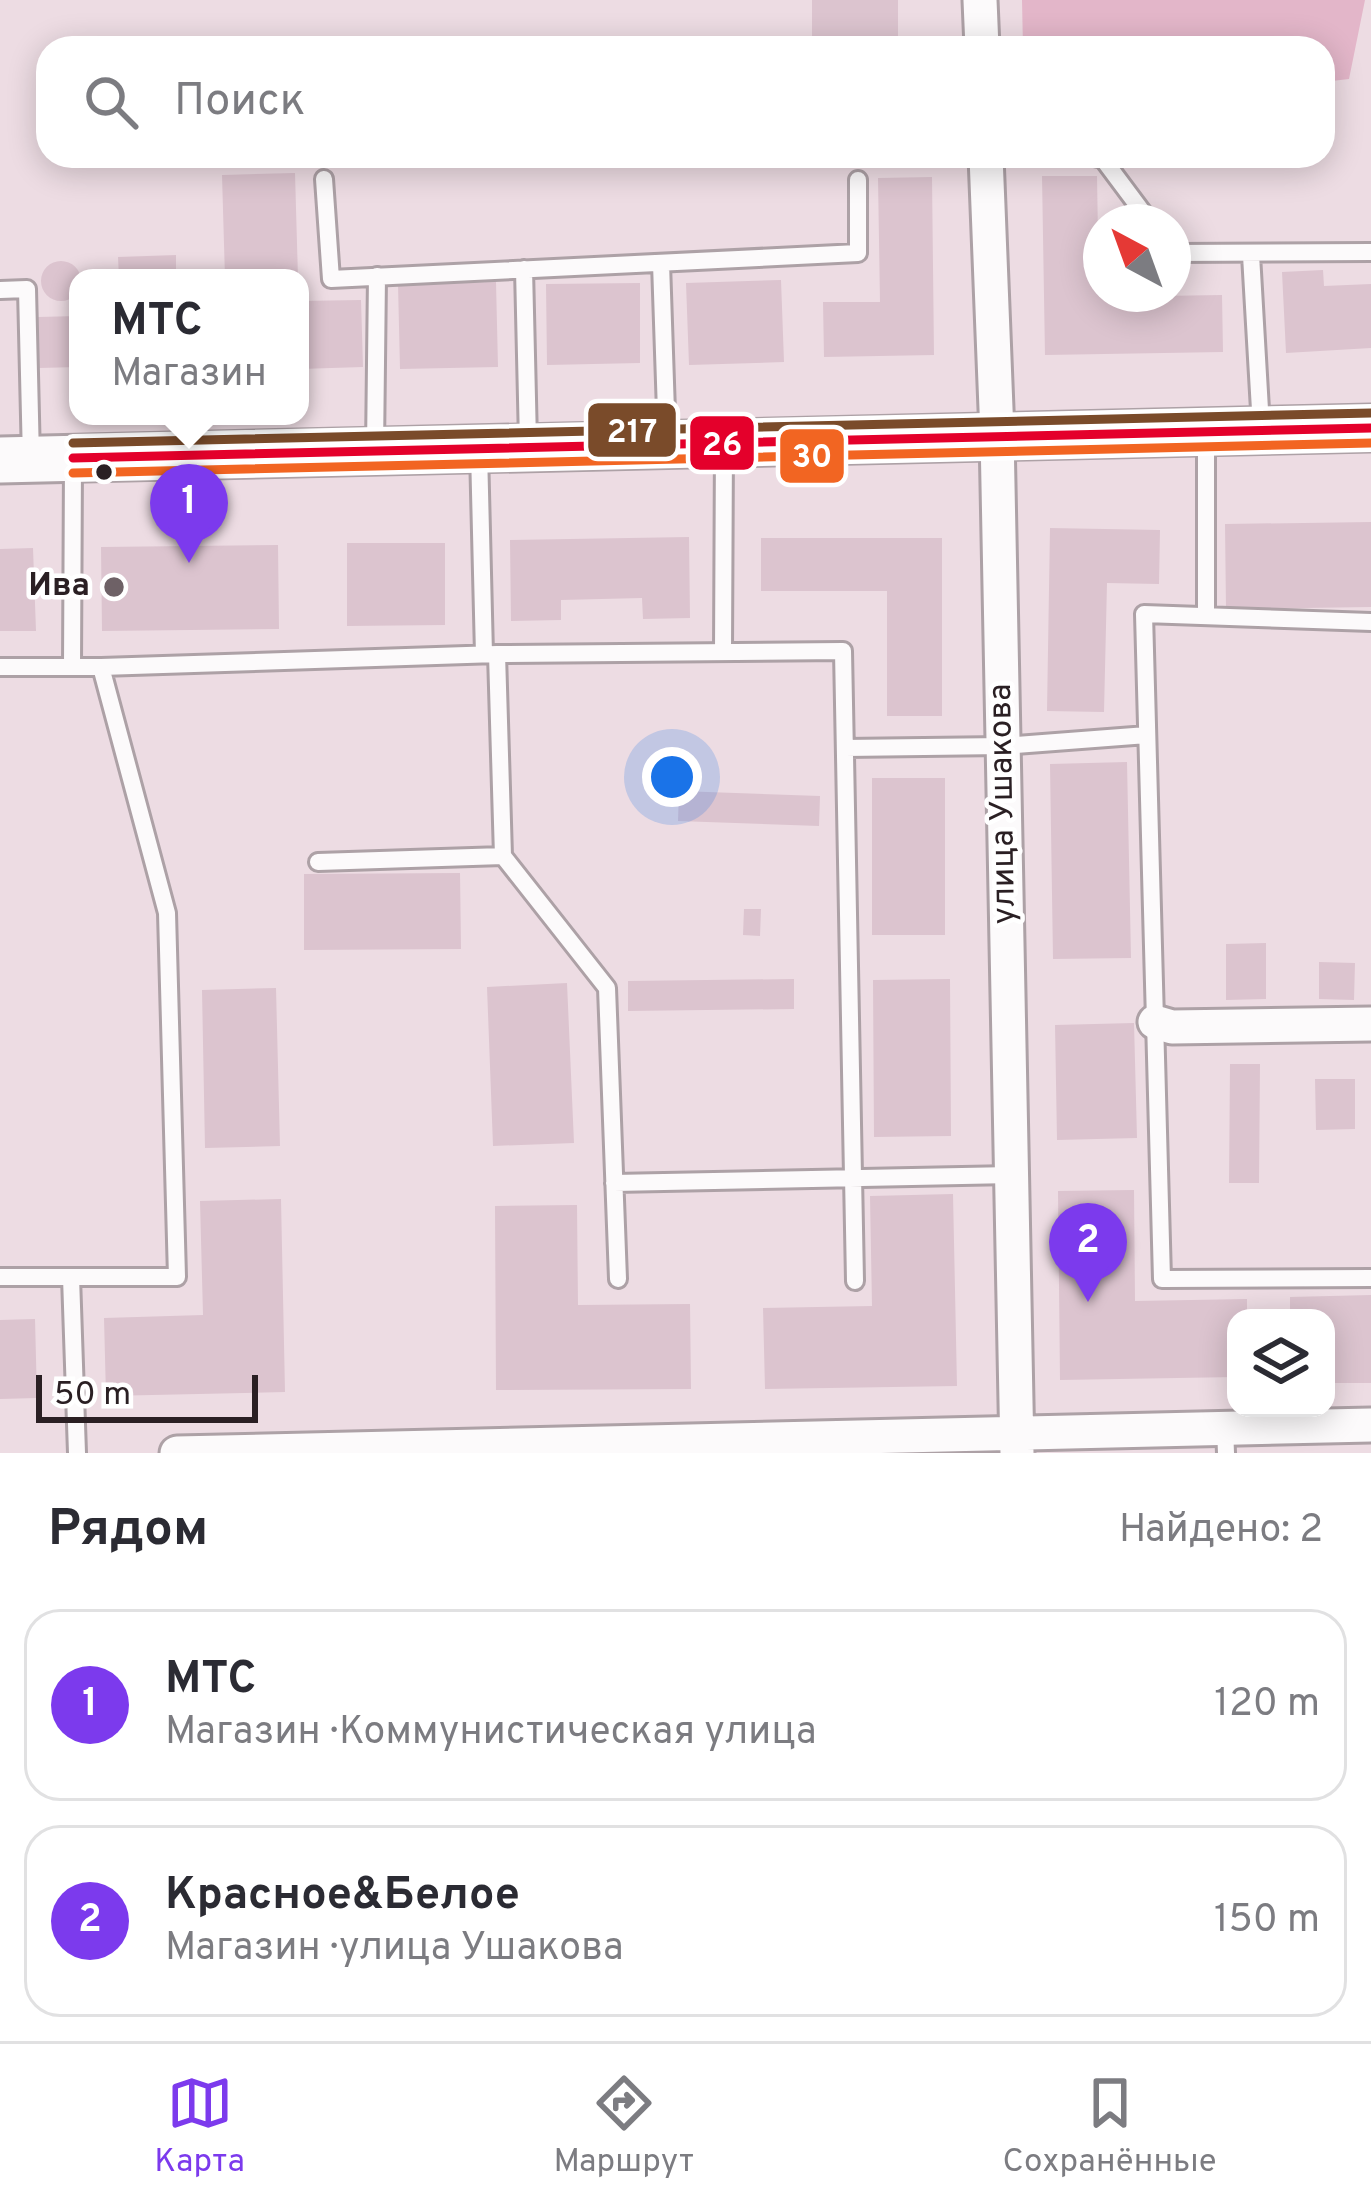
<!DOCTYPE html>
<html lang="ru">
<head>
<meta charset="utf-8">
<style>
	:root { --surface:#fff; --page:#f7f7f7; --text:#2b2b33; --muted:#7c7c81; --line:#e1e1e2; --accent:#7c3aed }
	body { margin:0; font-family:Overpass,sans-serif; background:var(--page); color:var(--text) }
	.controls { position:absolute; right:36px; bottom:36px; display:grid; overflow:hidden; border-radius:24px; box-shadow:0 6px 30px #0003 }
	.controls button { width:108px; height:108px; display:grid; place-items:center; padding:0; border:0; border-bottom:3px solid var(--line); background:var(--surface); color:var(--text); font:60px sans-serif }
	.compass { position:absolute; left:1083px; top:204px; width:108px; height:108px; border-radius:50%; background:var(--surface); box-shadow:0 6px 30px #0003; rotate:319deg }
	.scale { position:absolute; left:36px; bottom:30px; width:222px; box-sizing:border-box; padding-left:12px; border:6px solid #2a1f23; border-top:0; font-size:33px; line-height:42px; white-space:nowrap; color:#2a1f23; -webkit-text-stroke:9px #fff; paint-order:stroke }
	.you { position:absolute; left:672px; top:777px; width:42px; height:42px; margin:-30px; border:9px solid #fff; border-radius:50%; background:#1a73e8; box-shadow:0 0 0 18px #1a73e833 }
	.badge { display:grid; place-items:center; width:78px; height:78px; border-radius:50%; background:var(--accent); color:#fff; font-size:39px; font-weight:700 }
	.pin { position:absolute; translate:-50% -99px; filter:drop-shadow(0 3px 6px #0008) }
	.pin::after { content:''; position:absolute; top:63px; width:42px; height:36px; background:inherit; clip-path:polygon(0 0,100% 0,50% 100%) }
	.popup { position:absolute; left:69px; top:269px; width:240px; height:156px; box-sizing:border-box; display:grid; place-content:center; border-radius:24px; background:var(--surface); filter:drop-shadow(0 3px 9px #0005); font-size:39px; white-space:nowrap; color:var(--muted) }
	.popup b { font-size:45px; color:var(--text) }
	.popup::after { content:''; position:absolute; left:50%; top:100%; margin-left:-24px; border:24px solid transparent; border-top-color:var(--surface) }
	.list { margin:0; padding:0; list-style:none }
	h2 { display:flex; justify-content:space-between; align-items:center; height:156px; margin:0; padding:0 48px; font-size:51px }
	h2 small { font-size:39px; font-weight:400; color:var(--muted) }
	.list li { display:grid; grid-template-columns:78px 1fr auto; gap:36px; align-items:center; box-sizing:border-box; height:192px; margin:0 24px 24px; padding:0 24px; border:3px solid var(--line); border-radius:36px }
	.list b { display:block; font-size:45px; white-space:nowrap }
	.list p { margin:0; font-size:39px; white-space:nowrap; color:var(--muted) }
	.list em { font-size:39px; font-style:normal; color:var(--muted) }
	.icon { flex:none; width:66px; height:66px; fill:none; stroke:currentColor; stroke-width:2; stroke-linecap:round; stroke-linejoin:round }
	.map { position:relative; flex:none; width:1371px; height:1453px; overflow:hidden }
	.search { position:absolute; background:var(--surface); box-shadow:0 6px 30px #0003; left:36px; right:36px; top:36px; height:132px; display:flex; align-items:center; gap:30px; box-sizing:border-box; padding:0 42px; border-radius:36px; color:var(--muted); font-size:45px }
	.sheet { height:588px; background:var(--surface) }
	nav { display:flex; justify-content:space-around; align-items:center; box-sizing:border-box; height:168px; border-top:3px solid var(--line); background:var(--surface); font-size:33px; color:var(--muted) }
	nav a { display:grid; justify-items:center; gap:6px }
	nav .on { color:var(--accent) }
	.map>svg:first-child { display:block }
</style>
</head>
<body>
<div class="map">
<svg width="1371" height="1453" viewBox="0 0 1371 1453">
	<rect width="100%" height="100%" fill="#eddce3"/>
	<path fill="#e3b6c9" d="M1022 0H1365L1349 79 1323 82V48H1023Z"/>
	<path fill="#dcc4cf" d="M812 0H898V41L812 42Z
		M295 173 298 278H225L222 175Z
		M1042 176H1097L1099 297 1222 295 1223 352 1045 355Z
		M932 177 934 355 824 357 823 302H880L878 178Z
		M176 255V278H119L118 257Z
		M41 281a20 20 0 1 1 40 0a20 20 0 1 1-40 0Z
		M1323 270 1324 286 1371 284V348L1286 353 1282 272Z
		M781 280 784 362 689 365 686 283Z
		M496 282 498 367 400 369 398 284Z
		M640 283V363L547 365 546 284Z
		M361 300 363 367 300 369V301Z
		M78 316V367L39 368 38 317Z
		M1371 522V607L1226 609 1225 524Z
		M1050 528 1160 530 1159 584 1107 583 1104 712 1047 711Z
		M689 537 690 618 643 619 642 598 561 600V620L511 621 510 540Z
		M761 538H942V716H887V591H761Z
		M347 543H445V625L347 626Z
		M278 545 279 629 102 631 101 547Z
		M33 548 36 631H0V549Z
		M1127 762 1131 958 1053 959 1050 764Z
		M872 778H945V935H872Z
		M679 791 820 796 819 826 678 821Z
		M460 873 461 949 304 950V874Z
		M744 909H761L760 936 743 935Z
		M1266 943V999L1226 1000V944Z
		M1319 962 1355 963 1354 1000 1319 999Z
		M794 979V1009L628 1011V981Z
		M950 979 951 1136 874 1137 873 980Z
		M567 983 574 1143 493 1146 487 987Z
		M276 988 280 1146 205 1148 202 990Z
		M1134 1023 1137 1138 1057 1140 1055 1025Z
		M1230 1064H1260L1259 1183H1229Z
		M1315 1079H1355V1129L1316 1130Z
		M1134 1190 1135 1301 1247 1299V1318H1236V1377L1060 1380 1058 1191Z
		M953 1194 957 1386 765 1389 763 1308 872 1306 870 1196Z
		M281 1199 285 1392 106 1396 104 1318 203 1315 200 1201Z
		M577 1205 578 1305 690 1304 691 1389 496 1390 495 1206Z
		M1371 1295V1383H1326V1318H1290V1297Z
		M35 1319 37 1398 0 1399V1320Z"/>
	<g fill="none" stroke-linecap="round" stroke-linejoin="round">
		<defs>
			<path id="lane" d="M1090 156 1103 159 1150 222
				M324 179 331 279 858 253V180
				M1173 253 1371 252
				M1251 255 1261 427
				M661 263 667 442
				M524 269 528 442
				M0 290 27 289 31 459
				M1206 437V616
				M375 449 377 276
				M479 451 484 654
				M1371 622 1144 614 1162 1279 1371 1278
				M723 652 724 443
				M497 654 843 651 855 1281
				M0 667H101L167 913 177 1277H0
				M72 667 73 464
				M101 667 497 654 503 856 607 988 618 1279
				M845 748 1003 746 1147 735
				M318 862 503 856
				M614 1183 1012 1175
				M71 1277 77 1453
				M1225 1427 1226 1453"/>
			<path id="street" d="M980 0 982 48
				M986 156 997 434 1017 1453
				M1155 1022 1172 1027 1371 1024
				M177 1453 1371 1425"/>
			<path id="secondary" d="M0 460 1371 428"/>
		</defs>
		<use href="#lane" stroke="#ada1a6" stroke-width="22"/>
		<use href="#street" stroke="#ada1a6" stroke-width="39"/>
		<use href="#secondary" stroke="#ada1a6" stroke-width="51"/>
		<use href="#lane" stroke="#fcfafb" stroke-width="16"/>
		<use href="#street" stroke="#fcfafb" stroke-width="33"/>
		<use href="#secondary" stroke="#fcfafb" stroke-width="45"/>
		<defs>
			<path id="bus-1" d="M73 458 1371 428"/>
			<path id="bus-2" d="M73 473 1371 443"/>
			<path id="bus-3" d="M73 443 1371 413"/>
		</defs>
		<use href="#bus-1" stroke="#fff" stroke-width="18"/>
		<use href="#bus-2" stroke="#fff" stroke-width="18"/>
		<use href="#bus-3" stroke="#fff" stroke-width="18"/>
		<use href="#bus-1" stroke="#e4002b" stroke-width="9"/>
		<use href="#bus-2" stroke="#f26522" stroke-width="9"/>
		<use href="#bus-3" stroke="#7a4b2a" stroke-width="9"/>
	</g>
	<circle fill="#2a1f23" stroke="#fff" stroke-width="4.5" cx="104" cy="472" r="10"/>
	<circle fill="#6e6166" stroke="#fff" stroke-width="4.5" cx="114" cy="587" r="12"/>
	<g text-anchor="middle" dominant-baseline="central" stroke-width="9" stroke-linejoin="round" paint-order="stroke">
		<g font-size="33" font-weight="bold" fill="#2a1f23" stroke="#fff" text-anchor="end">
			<text x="90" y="587">Ива</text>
		</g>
		<g font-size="33" fill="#2a1f23" stroke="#fff">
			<text transform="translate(1004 804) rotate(-91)">улица Ушакова</text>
		</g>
	</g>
	<g stroke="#fff" stroke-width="4.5">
		<rect x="586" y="401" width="92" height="58" rx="12" fill="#7a4b2a"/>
		<rect x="688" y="414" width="68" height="58" rx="12" fill="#e4002b"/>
		<rect x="778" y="427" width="68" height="58" rx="12" fill="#f26522"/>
	</g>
	<g font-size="33" text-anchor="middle" font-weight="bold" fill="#fff">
		<text x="632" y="442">217</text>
		<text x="722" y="455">26</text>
		<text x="812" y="467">30</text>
	</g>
</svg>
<div class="controls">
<button><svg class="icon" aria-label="layers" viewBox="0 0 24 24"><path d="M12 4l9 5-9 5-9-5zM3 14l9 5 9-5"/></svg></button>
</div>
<svg class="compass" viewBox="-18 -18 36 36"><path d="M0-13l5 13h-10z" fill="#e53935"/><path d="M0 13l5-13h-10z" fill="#7c7c81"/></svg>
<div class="scale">50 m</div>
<div class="you"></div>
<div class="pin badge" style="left:189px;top:563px">1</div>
<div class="popup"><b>МТС</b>Магазин</div>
<div class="pin badge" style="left:1088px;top:1302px">2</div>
<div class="search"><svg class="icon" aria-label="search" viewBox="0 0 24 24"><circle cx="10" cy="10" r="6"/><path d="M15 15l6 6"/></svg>Поиск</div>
</div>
<section class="sheet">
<h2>Рядом<small>Найдено: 2</small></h2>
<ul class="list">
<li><span class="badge">1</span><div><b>МТС</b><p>Магазин · Коммунистическая улица</p></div><em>120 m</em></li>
<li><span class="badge">2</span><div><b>Красное&amp;Белое</b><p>Магазин · улица Ушакова</p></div><em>150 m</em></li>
</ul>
</section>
<nav>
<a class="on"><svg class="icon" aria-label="map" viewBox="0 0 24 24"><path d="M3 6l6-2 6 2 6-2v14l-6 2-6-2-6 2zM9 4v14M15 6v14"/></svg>Карта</a>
<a><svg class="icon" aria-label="directions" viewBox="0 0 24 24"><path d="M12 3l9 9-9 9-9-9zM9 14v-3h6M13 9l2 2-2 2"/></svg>Маршрут</a>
<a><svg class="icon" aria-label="saved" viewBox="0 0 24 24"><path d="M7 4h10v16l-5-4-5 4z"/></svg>Сохранённые</a>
</nav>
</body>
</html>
